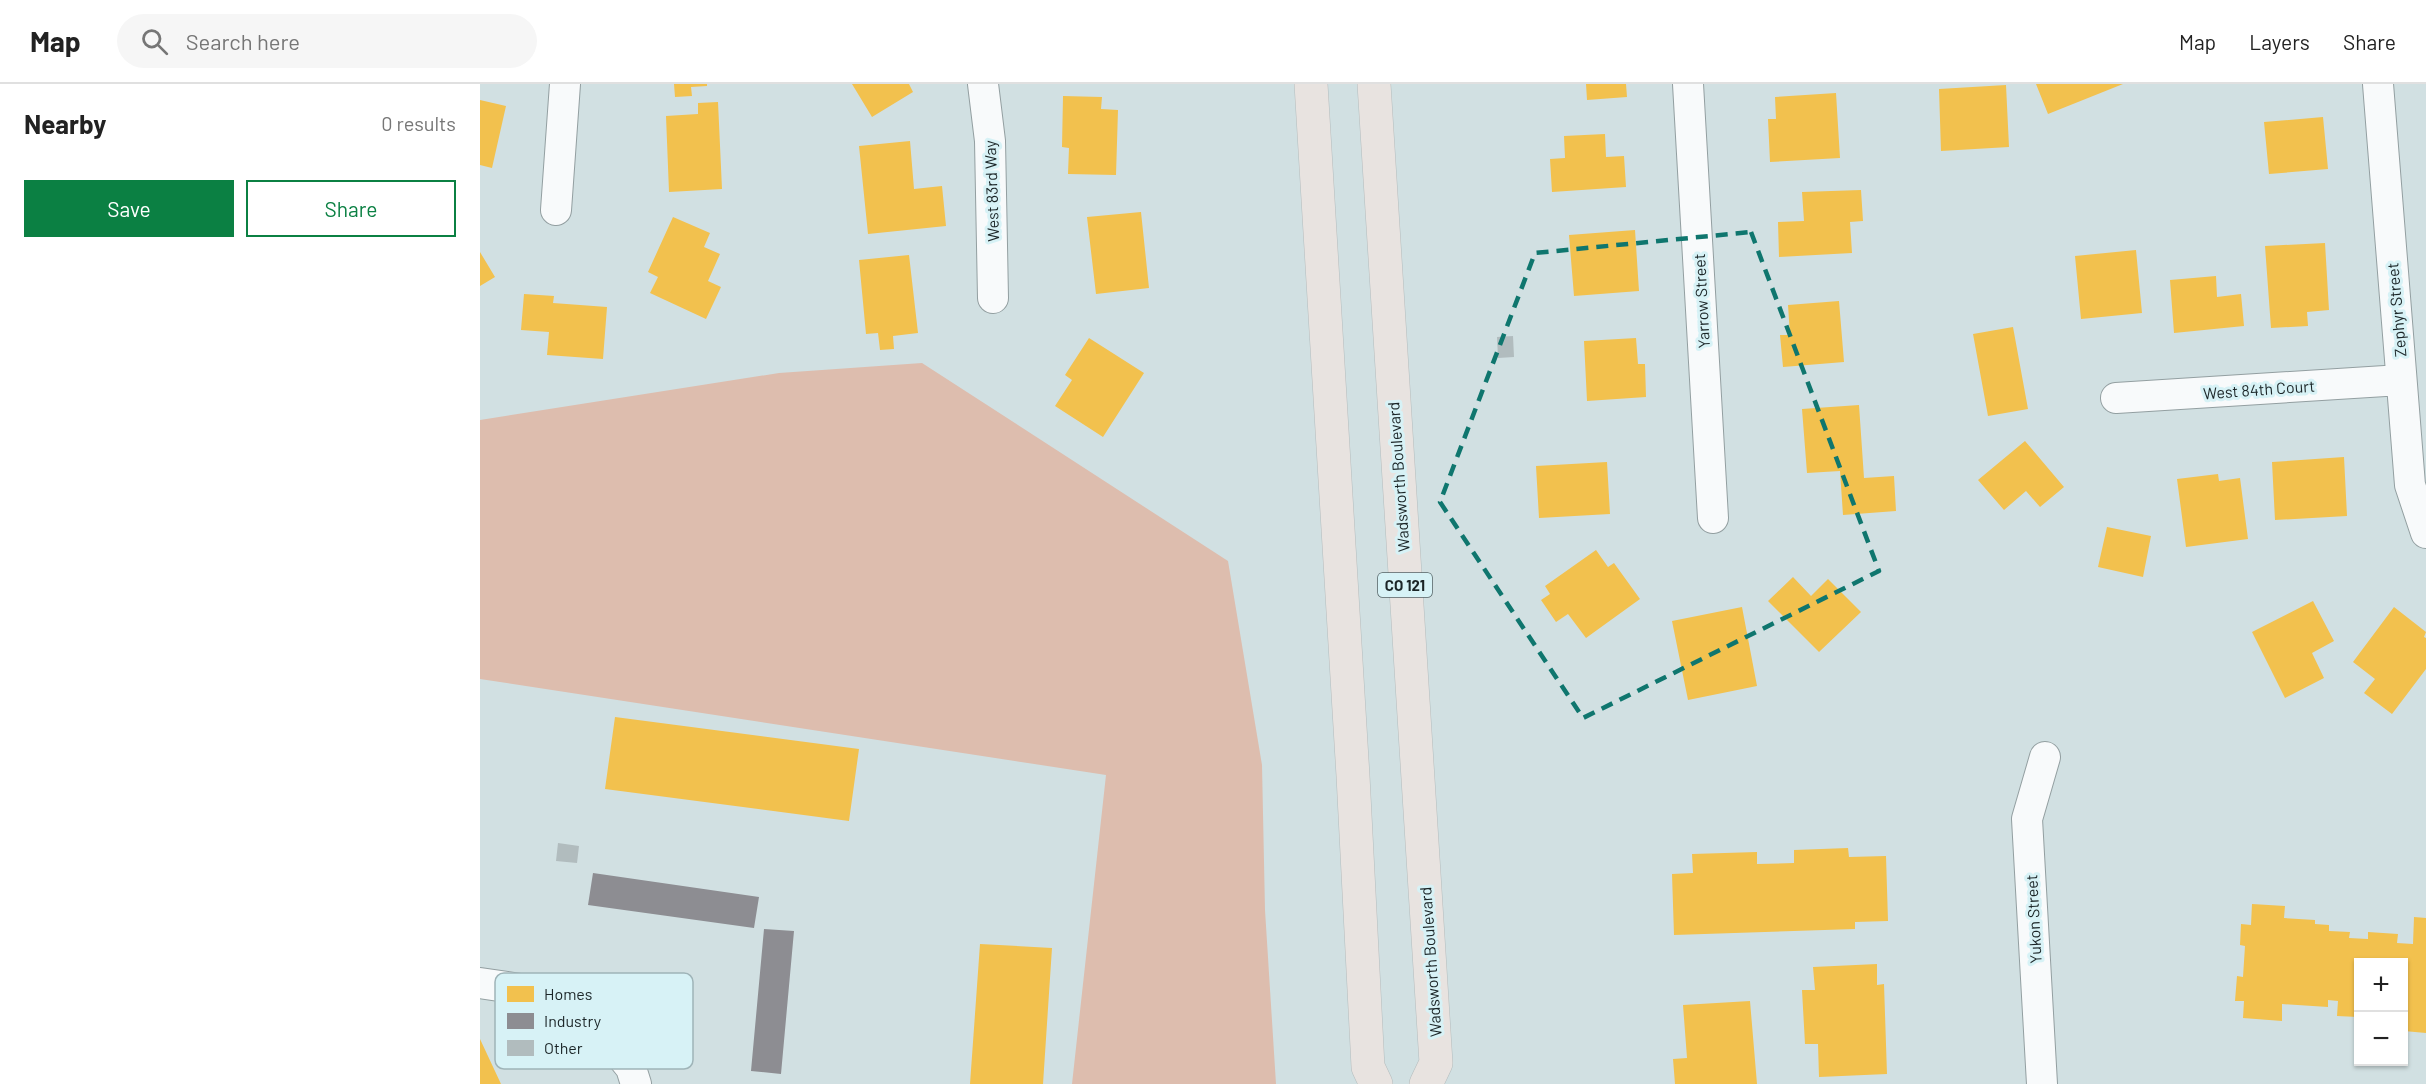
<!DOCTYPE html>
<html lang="en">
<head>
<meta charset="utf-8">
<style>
	:root { --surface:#fff; --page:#f6f6f6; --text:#222; --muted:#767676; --line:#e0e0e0; --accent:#0b8043 }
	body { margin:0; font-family:Barlow,sans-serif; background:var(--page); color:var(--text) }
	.controls { position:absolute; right:18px; bottom:18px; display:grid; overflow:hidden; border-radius:0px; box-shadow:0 2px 4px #0004 }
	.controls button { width:54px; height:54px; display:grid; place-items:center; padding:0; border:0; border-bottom:2px solid var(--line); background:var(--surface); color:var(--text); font:30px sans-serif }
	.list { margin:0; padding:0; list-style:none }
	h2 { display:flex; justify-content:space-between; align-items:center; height:78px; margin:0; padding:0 24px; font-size:26px }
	h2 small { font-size:20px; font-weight:400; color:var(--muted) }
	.actions { display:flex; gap:12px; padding:18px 24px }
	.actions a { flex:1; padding:14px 0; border:2px solid var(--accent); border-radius:0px; text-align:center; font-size:21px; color:var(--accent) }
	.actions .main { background:var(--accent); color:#fff }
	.icon { flex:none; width:33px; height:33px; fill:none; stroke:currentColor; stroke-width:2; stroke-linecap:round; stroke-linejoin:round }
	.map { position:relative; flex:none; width:1946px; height:1000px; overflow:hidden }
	header { display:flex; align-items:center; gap:36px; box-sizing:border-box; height:84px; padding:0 30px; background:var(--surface); border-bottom:2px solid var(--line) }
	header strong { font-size:28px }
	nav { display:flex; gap:33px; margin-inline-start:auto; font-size:21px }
	.search { width:420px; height:54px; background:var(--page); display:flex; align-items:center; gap:15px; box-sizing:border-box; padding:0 21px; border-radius:33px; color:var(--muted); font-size:22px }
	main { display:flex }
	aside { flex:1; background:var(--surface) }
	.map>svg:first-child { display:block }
</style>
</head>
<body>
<header>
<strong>Map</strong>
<div class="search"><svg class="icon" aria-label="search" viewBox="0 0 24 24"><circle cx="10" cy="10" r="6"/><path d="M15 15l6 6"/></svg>Search here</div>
<nav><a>Map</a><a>Layers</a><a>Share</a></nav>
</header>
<main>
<aside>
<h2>Nearby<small>0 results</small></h2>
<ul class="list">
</ul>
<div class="actions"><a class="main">Save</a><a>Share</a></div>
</aside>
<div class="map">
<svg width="1946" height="1000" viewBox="0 0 1946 1000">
	<rect width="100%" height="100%" fill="#d1e0e2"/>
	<path fill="#ddbdae" d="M442 279 748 477 782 681 785 826 796 1000H592L626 691 0 595V336L299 289Z"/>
	<path fill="#f2c14e" d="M194 0H227V2L211 3 212 12 195 13Z
		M372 0H429L433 8 392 33Z
		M1106 0H1146L1147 13 1107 16Z
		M1556 0H1643L1568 30Z
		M1526 1 1529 63 1461 67 1459 5Z
		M1356 9 1360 74 1290 78 1288 35H1296L1295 13Z
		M583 12 622 13 621 25 638 26 636 91 588 90 589 64 582 63Z
		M0 16 26 22 12 84 0 81Z
		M238 18 242 105 189 108 186 32 218 30V19Z
		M1843 33 1848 85 1789 90 1784 38Z
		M1125 50 1126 73 1144 72 1146 103 1072 108 1070 75 1085 74 1084 52Z
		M430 57 434 105 462 102 466 142 388 150 379 62Z
		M1381 106 1383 137 1370 138 1372 169 1299 173 1298 138 1324 137 1322 108Z
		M661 128 669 204 616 210 607 133Z
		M193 133 230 149 224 163 240 170 228 197 241 203 226 235 170 209 178 193 168 188Z
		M1155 146 1159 207 1094 212 1089 151Z
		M1845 159 1849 226 1827 228 1828 242 1791 244 1785 162Z
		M1656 166 1662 229 1601 235 1595 172Z
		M0 168 15 193 0 202Z
		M429 171 438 249 413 252 414 265 400 266 398 249 386 250 379 176Z
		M1736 192 1737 213 1761 210 1764 242 1694 249 1690 196Z
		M44 210 74 212 73 219 127 223 123 275 67 271 69 248 41 246Z
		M1359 217 1364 278 1303 283 1300 251H1310L1308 221Z
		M1533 243 1548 325 1508 332 1493 250Z
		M609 254 664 289 623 353 575 322 592 296 585 291Z
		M1156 254 1158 280H1165L1166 313 1107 317 1104 257Z
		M1379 321 1384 394 1414 392 1416 427 1363 431 1360 387 1327 389 1322 325Z
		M1545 357 1584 403 1560 423 1546 407 1524 426 1498 396Z
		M1864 373 1867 432 1795 436 1792 378Z
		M1127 378 1130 430 1059 434 1056 382Z
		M1738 390 1739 397 1760 394 1768 455 1706 463 1697 395Z
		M1627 443 1671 452 1663 493 1618 483Z
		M1116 466 1128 483 1134 479 1160 515 1106 554 1088 530 1076 538 1061 516 1070 510 1065 502Z
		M1313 493 1331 512 1348 495 1381 528 1339 568 1288 517Z
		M1833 517 1854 557 1832 569 1844 594 1805 614 1772 548Z
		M1262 523 1277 602 1208 616 1192 537Z
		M1914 523 1946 548 1944 553 1946 554V585L1912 630 1884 609 1895 595 1873 578Z
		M135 633 379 665 369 737 125 705Z
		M1368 764 1369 773 1406 772 1408 837 1375 838V845L1194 851 1192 790 1213 789 1212 770 1277 768V780L1314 779V766Z
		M1772 820 1805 822 1804 834 1835 836V840L1849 841V847L1870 848 1869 854 1888 855V848L1918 850 1917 859 1933 860 1934 833 1946 834V949L1924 947V878H1878V933L1857 932 1858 917 1848 916V923L1802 920V937L1763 934 1764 917H1755L1757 892 1763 893 1765 862 1760 861 1761 840 1771 841Z
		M500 860 572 864 563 1000H490Z
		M1397 880V901L1404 900 1407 990 1339 993 1338 960H1325L1322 906H1335L1333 883Z
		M1270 917 1277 1000H1195L1193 975 1207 974 1203 921Z
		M0 955 21 1000H0Z"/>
	<path fill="#8d8d92" d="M113 789 279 813 274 844 108 821Z
		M284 845 314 847 301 990 271 987Z"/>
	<path fill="#b1bcbe" d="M1033 252 1034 273 1018 274 1017 253Z
		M78 759 99 762 97 779 76 777Z"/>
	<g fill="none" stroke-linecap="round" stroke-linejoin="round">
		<defs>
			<path id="minor" d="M503 0 510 57 513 214
				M1208 0 1233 434
				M1898 0 1930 401 1946 449
				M76 126 85 0
				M1636 314 1921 296
				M0 899 47 906 114 938 151 984 156 1000
				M1562 1000 1547 735 1565 673"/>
			<path id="major" d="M831 0 873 692 888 983 896 1000
				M894 0 956 979 946 1000"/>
		</defs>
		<use href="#minor" stroke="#939fa1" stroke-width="32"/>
		<use href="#major" stroke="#b4bcbd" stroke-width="34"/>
		<use href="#minor" stroke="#f8fafb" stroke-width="30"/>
		<use href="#major" stroke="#e8e3e0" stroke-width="33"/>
	</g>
	<path fill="none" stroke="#0f766e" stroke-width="4.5" stroke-dasharray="12 8" stroke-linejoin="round" d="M1271 148 1399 487 1103 634 960 418 1055 169Z"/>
	<g text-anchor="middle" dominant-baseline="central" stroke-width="6" stroke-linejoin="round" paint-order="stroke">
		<rect fill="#d7f2f6" stroke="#536265" stroke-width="1.5" x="898" y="489" width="54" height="24" rx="4.5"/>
		<g font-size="15" font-weight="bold" fill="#1b2527">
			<text x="925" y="501">CO 121</text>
		</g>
		<g font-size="16" fill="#1b2527" stroke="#d7f2f6">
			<text transform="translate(511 107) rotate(-92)">West 83rd Way</text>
			<text transform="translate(1221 217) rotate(-93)">Yarrow Street</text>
			<text transform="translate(1916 226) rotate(-95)">Zephyr Street</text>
			<text transform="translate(1779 305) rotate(-4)">West 84th Court</text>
			<text transform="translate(918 393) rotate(-94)">Wadsworth Boulevard</text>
			<text transform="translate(1553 835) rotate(-93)">Yukon Street</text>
			<text transform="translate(950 878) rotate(-94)">Wadsworth Boulevard</text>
		</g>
	</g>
	<rect x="15" y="889" width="198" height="96" rx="9" fill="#d7f2f6" stroke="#9fb4b8" stroke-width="1.5"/>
	<rect x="27" y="902" width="27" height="16" fill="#f2c14e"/>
	<rect x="27" y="929" width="27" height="16" fill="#8d8d92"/>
	<rect x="27" y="956" width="27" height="16" fill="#b1bcbe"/>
	<g font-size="16" fill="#1b2527">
		<text x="64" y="916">Homes</text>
		<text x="64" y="943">Industry</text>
		<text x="64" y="970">Other</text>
	</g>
</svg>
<div class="controls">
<button>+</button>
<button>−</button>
</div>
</div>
</main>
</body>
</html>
